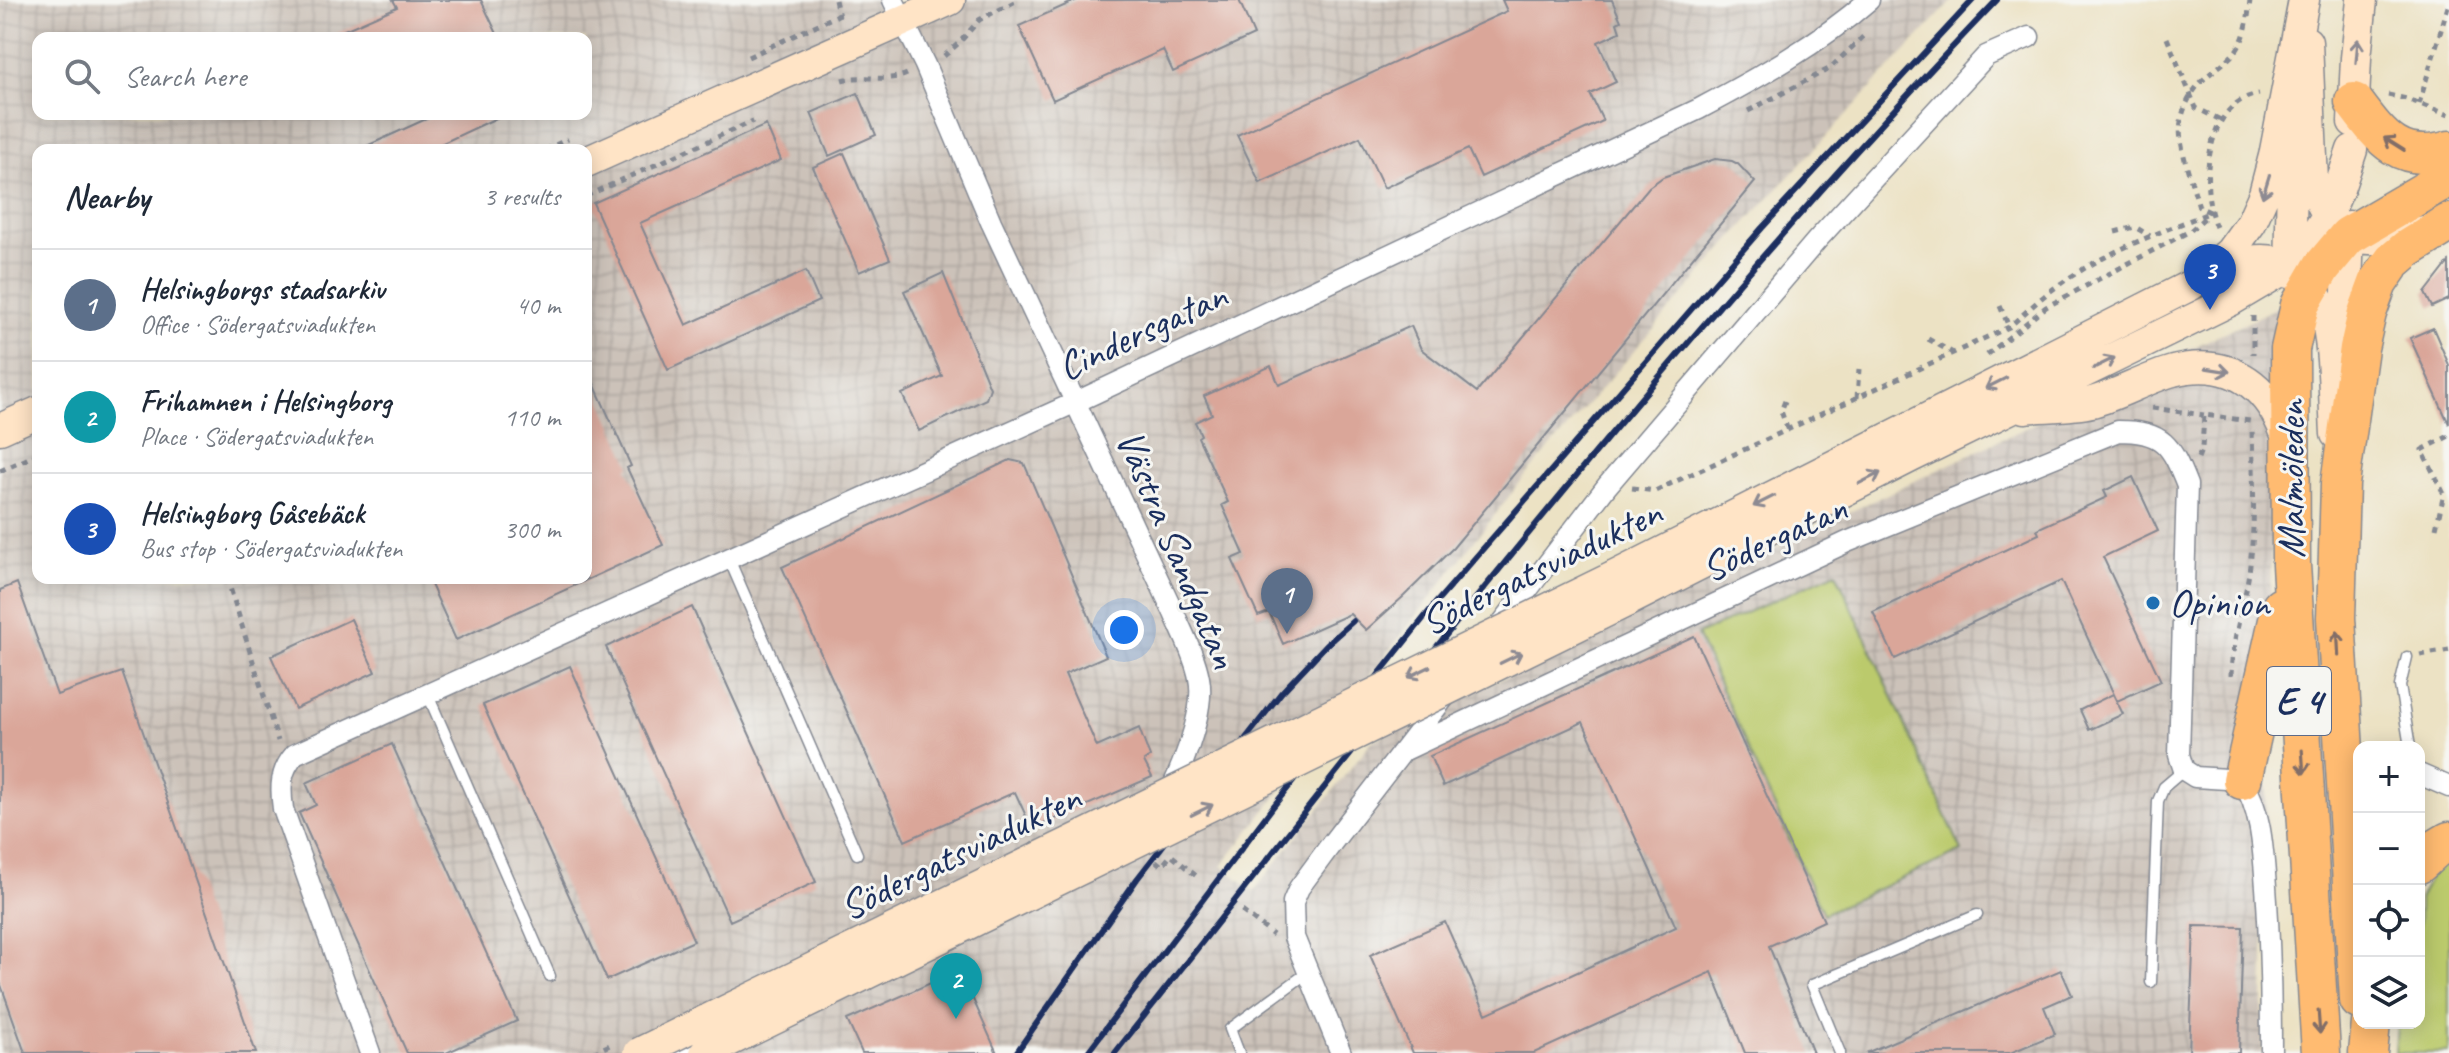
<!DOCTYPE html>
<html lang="en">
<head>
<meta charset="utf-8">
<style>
	:root { --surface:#fff; --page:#f6f6f7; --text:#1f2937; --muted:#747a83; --line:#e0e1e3; --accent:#b45309 }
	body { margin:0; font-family:Caveat,sans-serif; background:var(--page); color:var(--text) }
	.controls { position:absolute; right:24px; bottom:24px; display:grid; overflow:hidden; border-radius:16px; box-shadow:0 4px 20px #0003 }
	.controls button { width:72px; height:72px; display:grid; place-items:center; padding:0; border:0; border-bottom:2px solid var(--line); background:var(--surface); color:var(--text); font:40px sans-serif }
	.you { position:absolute; left:1124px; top:630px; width:28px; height:28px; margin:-20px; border:6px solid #fff; border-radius:50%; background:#1a73e8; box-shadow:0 0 0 12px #1a73e833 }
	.badge { display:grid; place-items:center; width:52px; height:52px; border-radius:50%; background:var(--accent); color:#fff; font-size:26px; font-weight:700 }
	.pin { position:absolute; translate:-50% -66px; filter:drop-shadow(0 2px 4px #0008) }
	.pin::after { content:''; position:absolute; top:42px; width:28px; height:24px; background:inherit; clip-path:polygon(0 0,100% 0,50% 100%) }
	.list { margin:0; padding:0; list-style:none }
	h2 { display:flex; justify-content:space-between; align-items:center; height:104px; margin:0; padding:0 32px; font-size:34px }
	h2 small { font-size:26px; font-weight:400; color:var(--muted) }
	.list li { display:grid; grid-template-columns:52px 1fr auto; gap:24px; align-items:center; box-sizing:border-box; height:112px; padding:0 32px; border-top:2px solid var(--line) }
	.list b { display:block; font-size:30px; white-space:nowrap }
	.list p { margin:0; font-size:26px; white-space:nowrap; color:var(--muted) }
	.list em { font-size:26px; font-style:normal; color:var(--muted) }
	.icon { flex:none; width:44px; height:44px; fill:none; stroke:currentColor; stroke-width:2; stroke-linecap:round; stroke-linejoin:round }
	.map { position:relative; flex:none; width:2449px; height:1053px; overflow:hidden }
	.search { position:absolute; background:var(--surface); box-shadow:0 4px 20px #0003; left:32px; top:32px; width:560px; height:88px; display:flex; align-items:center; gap:20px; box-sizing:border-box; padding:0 28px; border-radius:16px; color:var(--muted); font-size:30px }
	.panel { position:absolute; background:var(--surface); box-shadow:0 4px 20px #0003; left:32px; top:144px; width:560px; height:440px; border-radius:16px }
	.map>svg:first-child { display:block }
</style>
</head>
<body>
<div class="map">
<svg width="2449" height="1053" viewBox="0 0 2449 1053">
	<defs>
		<pattern id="industrial-grid" width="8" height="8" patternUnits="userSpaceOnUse" patternTransform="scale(2)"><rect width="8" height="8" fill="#ccc2b9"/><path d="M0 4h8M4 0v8" fill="none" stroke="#afa7a1"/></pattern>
	</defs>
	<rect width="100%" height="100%" fill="#f6f6f2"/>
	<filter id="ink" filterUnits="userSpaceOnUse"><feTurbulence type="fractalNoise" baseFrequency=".0125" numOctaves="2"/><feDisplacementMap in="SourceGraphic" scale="16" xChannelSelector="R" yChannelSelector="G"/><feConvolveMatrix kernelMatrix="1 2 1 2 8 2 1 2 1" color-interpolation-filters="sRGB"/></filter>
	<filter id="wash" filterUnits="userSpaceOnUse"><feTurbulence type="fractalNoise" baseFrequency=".006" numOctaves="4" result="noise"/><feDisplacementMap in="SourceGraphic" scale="32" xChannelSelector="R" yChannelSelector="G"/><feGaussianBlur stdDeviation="1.8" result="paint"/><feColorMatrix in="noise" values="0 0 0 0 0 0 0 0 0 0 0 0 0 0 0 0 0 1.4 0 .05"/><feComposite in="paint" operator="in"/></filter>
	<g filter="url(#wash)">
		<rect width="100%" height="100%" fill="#ece2c4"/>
		<path fill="url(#industrial-grid)" fill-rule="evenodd" d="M0 0H886L900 30 968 0H1953L1741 228 1521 481 1222 866 1254 891 1372 741 2286 303 2271 548 2262 1053H0ZM38 38H586V114H38ZM38 150H586V578H38Z"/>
		<path fill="#bbca6c" stroke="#6b7c65" stroke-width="2" d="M1836 572 1962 851 1823 914 1697 635Z
			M2449 856V1053H2395L2397 1023H2419V899L2432 872Z"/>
		<g id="blocks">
			<path fill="#daa699" d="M393 0H481L499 38H326L397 7Z
				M1077 0H1239L1254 35 1173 72 1163 50 1053 100 1019 26Z
				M1502 0H1612L1621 21 1617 23 1620 32 1598 42 1616 82 1590 94 1603 121 1481 177 1468 149 1384 188 1360 137 1260 183 1237 135 1507 11Z
				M858 93 876 135 829 156 811 113Z
				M437 114H505L428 150H358Z
				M766 125 781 160 640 223 686 325 806 271 819 301 668 370 593 203Z
				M844 153 890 259 859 272 813 167Z
				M1715 159 1732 161 1738 164 1755 182 1453 548 1404 596 1366 630 1350 614 1283 644 1269 612 1258 616 1232 559 1244 554 1222 505 1228 502 1198 437 1201 435 1195 422 1212 414 1204 396 1271 366 1279 385 1411 326 1421 349 1477 392 1649 187 1663 177Z
				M2449 262V299L2432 307 2425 293Z
				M943 273 990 388 986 399 919 431 902 394 942 376 904 291Z
				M2433 328 2449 365V424L2410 338Z
				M586 366 631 466 627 468 663 545 456 640 428 578H586Z
				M1010 460 1024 463 1106 656 1065 674 1097 747 1139 728 1150 757 1144 761 1152 777 1032 829 1015 792 905 841 782 567Z
				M2133 477 2158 531 2103 557 2161 681 2117 701 2061 581 1895 659 1873 612 2039 534 2037 529 2107 497 2104 491Z
				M17 583 57 695 122 672 256 1053H25L0 982V590Z
				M692 607 816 882 730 921 606 647Z
				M351 619 375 672 295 709 271 656Z
				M1694 636 1824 921 1769 946 1813 1053H1745L1712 972 1534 1053H1413L1370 955 1445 922 1486 1014 1676 927 1583 722 1443 786 1430 756Z
				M570 666 694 941 607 980 483 705Z
				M2113 694 2123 714 2089 730 2080 710Z
				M392 744 517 1021 446 1053H407L299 813 316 805 306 783Z
				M2194 926 2243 927 2239 1053H2189Z
				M960 970 997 1053H862L847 1020Z
				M2061 970 2072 995 2044 1007 2055 1034 2010 1053H1866Z"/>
		</g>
	</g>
	<g filter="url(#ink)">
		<use href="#blocks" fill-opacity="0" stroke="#848891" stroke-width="2"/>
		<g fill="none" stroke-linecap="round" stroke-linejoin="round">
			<defs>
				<path id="lane" d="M729 559 857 854
					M2407 657 2400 686 2410 747
					M428 695 550 976
					M2151 982 2158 801 2164 787 2184 770
					M1239 1053 1230 1029 1307 973
					M1840 1053 1812 985 1977 915"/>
				<path id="street" d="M893 0 925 65 991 222 1174 613C1183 634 1195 656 1199 678 1206 711 1181 769 1167 799
					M1496 631 1607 486 1817 240 1986 56 2029 37
					M1405 750 1847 542 2118 431C2164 431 2171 445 2187 485L2179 755 2184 770 2195 777 2242 780C2262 812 2263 850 2266 887 2270 942 2271 997 2271 1053
					M2419 774 2449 787
					M370 1053 283 809C280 787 280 771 295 754L1074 403 1699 109C1758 78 1819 44 1869 0
					M677 1053 715 1034
					M1341 1053 1294 937 1293 902 1299 888 1332 843 1447 694"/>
				<path id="secondary" d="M2307 42 2313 182C2335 251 2368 244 2428 230
					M2353 122 2356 58 2362 0
					M586 162 950 0
					M2290 273 2293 133
					M2210 277C2223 271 2236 264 2251 261 2292 254 2320 290 2328 327 2334 359 2334 400 2336 434
					M2345 358 2349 226
					M2025 408C2046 406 2071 407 2092 402 2120 394 2145 379 2173 371 2233 356 2271 388 2289 443
					M0 429 38 412
					M1615 576 2191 285 2230 252 2251 223 2264 194 2274 156 2304 0
					M1626 602 1911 457 2230 301 2289 266 2308 246 2327 216 2339 189 2352 150"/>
				<path id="highway" d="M2354 102C2381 138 2400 165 2449 150
					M2242 780 2281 607
					M2419 864 2434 850 2449 841
					M2359 1000 2336 618 2340 484 2359 348 2367 313 2378 283 2393 261 2407 249 2449 223
					M2321 1053 2291 565 2290 349 2300 305 2322 267 2348 236 2449 177
					M2368 1053 2371 1023"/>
			</defs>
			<use href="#lane" stroke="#848891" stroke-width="13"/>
			<use href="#street" stroke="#848891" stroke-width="23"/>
			<use href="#secondary" stroke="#848891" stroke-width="33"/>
			<use href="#highway" stroke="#848891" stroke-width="41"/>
			<path stroke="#848891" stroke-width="5" stroke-dasharray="6 6" stroke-linecap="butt" d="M835 0 839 17
				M2167 38 2196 108 2223 121
				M944 56 960 42 979 20 1018 0
				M748 57 838 15
				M842 80C863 74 887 83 907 74
				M2388 95 2407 99 2449 115
				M2419 104 2449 3
				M1748 111 1829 69 1865 35
				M545 150 568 139
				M586 196 753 121
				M2210 212 2199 207C2193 185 2184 162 2181 140 2177 117 2189 93 2205 78 2216 68 2230 60 2238 48 2247 34 2248 17 2250 0
				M2216 227C2199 187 2205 102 2259 94
				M2115 232 2135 227 2150 236
				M2000 306 2009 327
				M2253 316V354
				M1928 339 1953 353
				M1987 355 2046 307 2190 231 2210 213
				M1857 398 1859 369
				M1785 401 1781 411 1788 431
				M2152 408 2204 415
				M2198 458 2202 448 2204 415 2250 421
				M0 471 38 454
				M1632 488 1655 491 2009 327C2024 314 2039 299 2056 287 2101 254 2155 234 2206 214
				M2436 528 2444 494 2422 450 2449 436
				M227 578 278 741
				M2420 655 2449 650
				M2231 676C2232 637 2244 608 2249 572 2256 524 2253 476 2252 428
				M1156 861 1162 866 1171 855 1200 879
				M1242 911 1273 935"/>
			<use href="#lane" stroke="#fff" stroke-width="10"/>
			<use href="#street" stroke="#fff" stroke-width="20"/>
			<use href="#secondary" stroke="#ffe4c6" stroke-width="30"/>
			<use href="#highway" stroke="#ffbb71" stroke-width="38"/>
			<path stroke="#1b2f5e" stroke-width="6" d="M1016 1053 1137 879 1281 693 1327 644 1353 621
				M1087 1053 1272 808 1435 604 1762 228 1973 0
				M1115 1053C1398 693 1680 331 1997 0"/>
			<defs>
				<path id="secondary-bridge" d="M639 1053 1615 576
					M705 1053 1626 602"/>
			</defs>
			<use href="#secondary-bridge" stroke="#848891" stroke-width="33" stroke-linecap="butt"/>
			<path stroke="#848891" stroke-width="5" stroke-dasharray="6 6" stroke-linecap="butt" d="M593 1053 614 1043"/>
			<use href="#secondary-bridge" stroke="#ffe4c6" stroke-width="30"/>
		</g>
		<defs><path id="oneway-shaft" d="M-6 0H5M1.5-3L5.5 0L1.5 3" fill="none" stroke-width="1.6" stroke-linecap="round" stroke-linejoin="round" transform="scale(2)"/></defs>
		<g stroke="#8d8a92">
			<use href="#oneway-shaft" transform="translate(2357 51) rotate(-85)"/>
			<use href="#oneway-shaft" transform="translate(2266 186) rotate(107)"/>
			<use href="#oneway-shaft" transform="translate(2104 363) rotate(-26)"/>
			<use href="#oneway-shaft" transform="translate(2218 370) rotate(9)"/>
			<use href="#oneway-shaft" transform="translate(1996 383) rotate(153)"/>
			<use href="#oneway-shaft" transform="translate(1870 478) rotate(-27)"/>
			<use href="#oneway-shaft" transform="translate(1764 501) rotate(153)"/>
			<use href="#oneway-shaft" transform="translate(1511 658) rotate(-26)"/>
			<use href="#oneway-shaft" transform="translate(1419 672) rotate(154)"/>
			<use href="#oneway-shaft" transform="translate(1202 810) rotate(-26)"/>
		</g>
		<g stroke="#826e67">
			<use href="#oneway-shaft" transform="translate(2394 144) rotate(-148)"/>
			<use href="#oneway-shaft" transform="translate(2338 643) rotate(-93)"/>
			<use href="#oneway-shaft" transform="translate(2303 762) rotate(86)"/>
			<use href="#oneway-shaft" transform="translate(2319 1022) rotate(86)"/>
		</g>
	</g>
	<circle fill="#1f6fb2" stroke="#f6f6f2" stroke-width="3" cx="2153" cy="603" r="8"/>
	<g text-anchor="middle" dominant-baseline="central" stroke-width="6" stroke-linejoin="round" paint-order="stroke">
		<rect fill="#f6f6f2" stroke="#5d6b8a" stroke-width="2" x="2267" y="667" width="64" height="68" rx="6"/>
		<g font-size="38" font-weight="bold" fill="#1b2f5e">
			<text x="2299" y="701">E 4</text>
		</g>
		<g font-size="40" fill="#1b2f5e" stroke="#f6f6f2">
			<text transform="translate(1142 331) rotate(-25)">Cindersgatan</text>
			<text transform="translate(2291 479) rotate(-90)">Malmöleden</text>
			<text transform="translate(1774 538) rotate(-25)">Södergatan</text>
			<text transform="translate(1177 549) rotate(67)">Västra Sandgatan</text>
			<text transform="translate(1541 567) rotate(-26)">Södergatsviadukten</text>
			<text transform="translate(960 852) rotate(-26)">Södergatsviadukten</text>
		</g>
		<g font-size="40" fill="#1b2f5e" stroke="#f6f6f2" text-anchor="start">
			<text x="2169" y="603">Opinion</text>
		</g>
	</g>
</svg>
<div class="controls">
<button>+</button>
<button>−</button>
<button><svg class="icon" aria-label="locate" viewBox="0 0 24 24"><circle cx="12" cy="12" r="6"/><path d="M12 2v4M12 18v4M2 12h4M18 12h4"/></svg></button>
<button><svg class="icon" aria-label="layers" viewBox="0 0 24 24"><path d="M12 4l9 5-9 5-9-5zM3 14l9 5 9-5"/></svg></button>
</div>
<div class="you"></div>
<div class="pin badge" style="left:1287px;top:634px;background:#5c6f8a">1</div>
<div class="pin badge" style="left:956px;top:1019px;background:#0f9aa8">2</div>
<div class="pin badge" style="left:2210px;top:310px;background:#1a4fb4">3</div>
<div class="search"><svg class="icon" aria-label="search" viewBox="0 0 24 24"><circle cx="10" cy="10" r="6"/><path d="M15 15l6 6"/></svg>Search here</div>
<section class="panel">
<h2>Nearby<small>3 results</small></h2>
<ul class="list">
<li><span class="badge" style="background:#5c6f8a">1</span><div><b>Helsingborgs stadsarkiv</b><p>Office · Södergatsviadukten</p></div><em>40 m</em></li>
<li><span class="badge" style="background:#0f9aa8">2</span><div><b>Frihamnen i Helsingborg</b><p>Place · Södergatsviadukten</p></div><em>110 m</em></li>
<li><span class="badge" style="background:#1a4fb4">3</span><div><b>Helsingborg Gåsebäck</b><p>Bus stop · Södergatsviadukten</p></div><em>300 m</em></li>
</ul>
</section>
</div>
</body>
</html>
